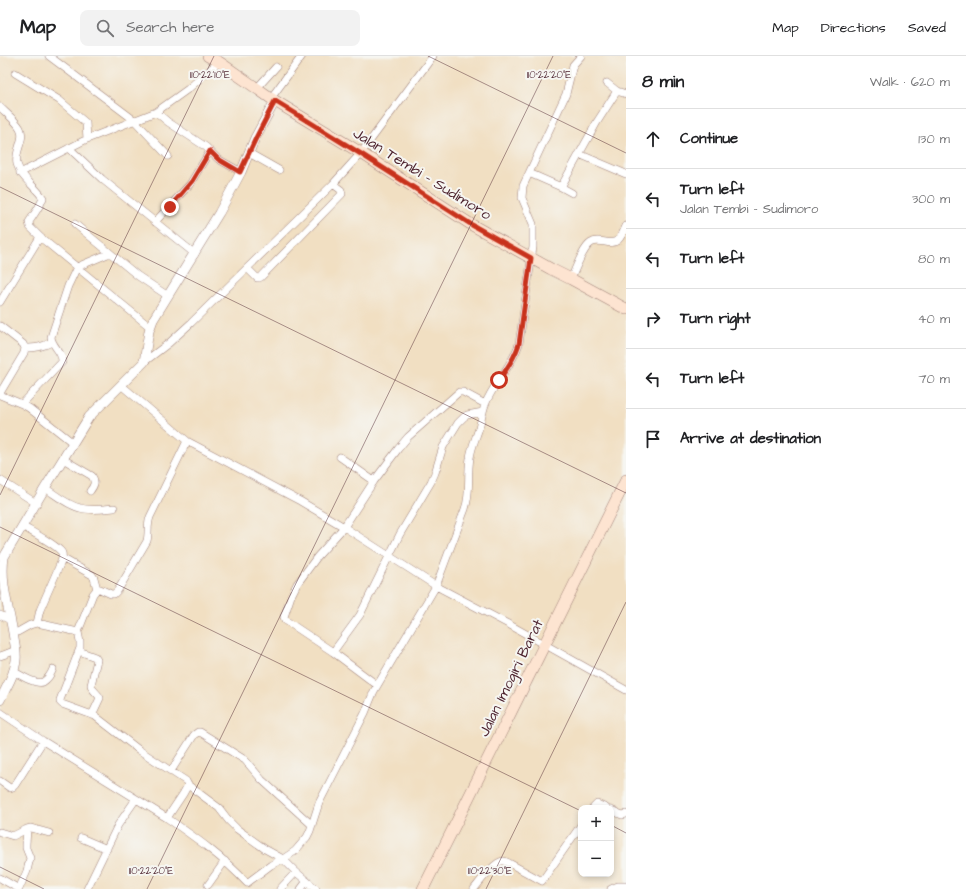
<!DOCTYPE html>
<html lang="en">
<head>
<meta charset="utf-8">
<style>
	:root { --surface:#fff; --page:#f2f2f2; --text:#202124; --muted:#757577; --line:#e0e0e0 }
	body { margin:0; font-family:"Architects Daughter",sans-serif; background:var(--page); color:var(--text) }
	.controls { position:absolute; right:12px; bottom:12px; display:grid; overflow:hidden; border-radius:8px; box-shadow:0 2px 6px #0003 }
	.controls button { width:36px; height:36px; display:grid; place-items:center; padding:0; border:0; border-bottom:1px solid var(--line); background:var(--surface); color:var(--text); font:20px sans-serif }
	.stop { position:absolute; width:12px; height:12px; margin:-9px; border:3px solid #c8321e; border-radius:50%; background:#fff }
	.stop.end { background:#c8321e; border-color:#fff; box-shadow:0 1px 4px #0008 }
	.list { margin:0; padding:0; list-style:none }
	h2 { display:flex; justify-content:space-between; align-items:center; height:52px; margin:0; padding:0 16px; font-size:17px }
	h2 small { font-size:13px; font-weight:400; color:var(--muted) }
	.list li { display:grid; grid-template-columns:26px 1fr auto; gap:12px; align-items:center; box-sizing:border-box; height:60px; padding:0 16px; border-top:1px solid var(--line) }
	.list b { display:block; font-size:15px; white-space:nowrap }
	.list p { margin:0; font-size:13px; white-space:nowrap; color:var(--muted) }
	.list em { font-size:13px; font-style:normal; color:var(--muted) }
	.icon { flex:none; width:22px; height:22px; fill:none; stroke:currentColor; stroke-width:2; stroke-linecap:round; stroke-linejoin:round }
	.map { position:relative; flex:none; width:626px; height:833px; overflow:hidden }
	header { display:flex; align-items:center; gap:24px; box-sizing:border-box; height:56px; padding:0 20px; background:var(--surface); border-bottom:1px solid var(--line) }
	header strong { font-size:19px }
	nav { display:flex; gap:22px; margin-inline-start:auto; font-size:14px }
	.search { width:280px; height:36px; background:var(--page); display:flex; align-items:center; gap:10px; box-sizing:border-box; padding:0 14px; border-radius:8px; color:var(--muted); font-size:15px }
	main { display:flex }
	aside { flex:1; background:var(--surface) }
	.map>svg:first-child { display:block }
</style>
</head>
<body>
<header>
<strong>Map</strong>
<div class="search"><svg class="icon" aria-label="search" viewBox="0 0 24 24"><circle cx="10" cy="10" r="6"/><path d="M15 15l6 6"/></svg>Search here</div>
<nav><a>Map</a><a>Directions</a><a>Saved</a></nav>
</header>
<main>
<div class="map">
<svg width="626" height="833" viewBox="0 0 626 833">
	<rect width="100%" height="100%" fill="#f6f6f2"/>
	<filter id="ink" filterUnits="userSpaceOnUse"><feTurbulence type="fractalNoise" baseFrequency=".025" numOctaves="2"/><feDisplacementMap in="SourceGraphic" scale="8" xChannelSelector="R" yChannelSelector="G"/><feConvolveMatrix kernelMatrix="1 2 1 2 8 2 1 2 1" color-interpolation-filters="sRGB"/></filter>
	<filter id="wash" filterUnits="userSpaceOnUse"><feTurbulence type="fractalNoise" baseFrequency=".012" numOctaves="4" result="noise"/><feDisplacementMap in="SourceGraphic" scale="16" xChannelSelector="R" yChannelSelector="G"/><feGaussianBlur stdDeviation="0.9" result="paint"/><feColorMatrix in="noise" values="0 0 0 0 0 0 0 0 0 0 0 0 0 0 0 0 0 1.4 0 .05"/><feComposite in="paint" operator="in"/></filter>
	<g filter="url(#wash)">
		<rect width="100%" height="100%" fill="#f1dfc2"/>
	</g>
	<g filter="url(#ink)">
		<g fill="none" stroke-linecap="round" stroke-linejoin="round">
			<defs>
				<path id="minor" d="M49 0 134 64 168 100
					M15 17 59 44 86 67 87 83
					M607 27 617 35 626 38
					M257 32 276 11
					M271 42 302 0
					M0 51C6 57 16 65 20 72 26 83 14 95 17 108 21 122 35 130 43 142 40 151 34 158 29 166L30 171 40 181 150 271
					M156 56 168 66 206 91 218 103 241 116
					M69 92 102 123 195 198
					M249 97 279 114
					M579 98 626 118
					M20 117 87 83 156 56 188 33 219 6
					M529 117 561 131 597 66 617 35
					M561 131 572 137
					M155 166 190 128 210 95
					M75 168 110 197
					M247 212 257 222H259L261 221 342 138 341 134 333 128
					M571 223C575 214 583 192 591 187 599 181 610 191 618 184 622 180 624 175 626 170
					M0 246 40 181
					M0 270 23 288 25 292 24 297 0 337
					M25 292C36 292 42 291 52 286
					M144 306 169 287 191 267 333 128 361 97 433 0
					M121 329 187 385 300 445 344 471 436 530 510 569 626 634
					M0 339 22 348 29 352 73 387
					M22 348 62 306C63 296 52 291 51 281L68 230 77 211 110 197 138 220 168 240
					M340 401 374 425
					M63 403 92 420C96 426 94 430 90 435
					M0 424 36 447
					M45 432C56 439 67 449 80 452 91 455 103 453 114 452
					M22 470C30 475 59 490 62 497 63 500 62 503 61 506L40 554 37 567
					M62 502 92 519 94 522 97 533
					M0 559 10 564
					M14 578 30 569 37 567 78 576
					M79 595 95 601 97 604 91 629C92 635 98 637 100 642L92 659
					M333 596 360 559 400 478 431 426 435 417 443 391 458 367 464 361 467 359 483 356
					M0 600 6 598 16 594
					M13 615C20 619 36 629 43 626 48 623 51 618 53 613
					M377 629 333 596 285 564 284 561 291 540 297 528 317 501 344 471 374 425 398 393 408 381 459 336H463L485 348
					M0 656 43 685 167 762C196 782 223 801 247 827L271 809 283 803 295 795 307 781 310 775 319 747 365 657 374 635 436 530 465 453C471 437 467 419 470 402 471 393 475 384 478 375 481 367 482 357 485 349 493 327 512 311 519 288L533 191V168L522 142 523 130 566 38 573 9 581 0
					M171 715 194 679 198 676H200L245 704 262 724 312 769
					M0 725 10 732 13 731 15 729 43 685
					M188 729 219 752 229 765 237 773 265 793 283 803 296 816 316 833
					M593 752 597 748 606 752
					M611 754 622 759 626 758
					M167 762 183 738 188 729 186 725 139 694 95 660 62 648 60 646V644L80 592V586L78 576 93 538 97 533H100L111 538H114L118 534 147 485C149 477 147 469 150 461L187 385
					M0 776 13 780 27 773 31 772 49 777
					M81 782 107 793
					M0 822 19 833 27 815 30 802 26 792V788L27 773
					M208 829 225 805
					M87 833 118 769 136 743
					M280 833 296 816
					M301 833 307 825
					M474 833C479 827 495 805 503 805 505 805 507 806 509 807L542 825 581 769
					M611 833 618 830H626"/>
				<path id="tertiary" d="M0 644C6 632 15 618 16 604 17 597 15 590 14 583 10 555 0 529 4 501L45 432 89 361 144 306 149 275 153 264 219 157 241 116 255 82 275 45"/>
				<path id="secondary" d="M208 0 219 6 275 45 361 97 472 169 551 213 571 223 626 253
					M423 833 460 759 626 424"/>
			</defs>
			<use href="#minor" stroke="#9e7f76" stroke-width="8"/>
			<use href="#tertiary" stroke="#9e7f76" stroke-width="10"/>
			<use href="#secondary" stroke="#9e7f76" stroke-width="12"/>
			<use href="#minor" stroke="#fff" stroke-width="7"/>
			<use href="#tertiary" stroke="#fff" stroke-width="9"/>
			<use href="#secondary" stroke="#fde4d1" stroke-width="11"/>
		</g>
	</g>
	<g fill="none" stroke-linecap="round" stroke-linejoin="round" filter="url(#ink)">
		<path stroke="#c8321e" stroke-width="5" d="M170 151 192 125 210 95 218 103 240 116 256 82 275 45 361 98 472 169 531 202 519 288C515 301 507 313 499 324"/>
	</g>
	<path fill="none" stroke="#4a1f2b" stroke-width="1" stroke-opacity="0.45" d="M428 0 626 97M0 131 626 437M0 439 214 0M0 471 581 755M611 769 626 777M0 811 44 833M147 833 553 0M486 833 626 546"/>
	<g text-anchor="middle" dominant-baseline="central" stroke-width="4" stroke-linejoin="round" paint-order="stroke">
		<g font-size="15" fill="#4a1f2b" stroke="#f6f6f2">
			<text transform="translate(422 118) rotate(32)">Jalan Tembi - Sudimoro</text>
			<text transform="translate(511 622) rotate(-64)">Jalan Imogiri Barat</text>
		</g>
	</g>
	<g font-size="10" text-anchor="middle" fill="#4a1f2b" stroke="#f6f6f2" stroke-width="4" stroke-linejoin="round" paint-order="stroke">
		<text x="210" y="22">110°22'10"E</text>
		<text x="549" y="22">110°22'20"E</text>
		<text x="151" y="818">110°22'20"E</text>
		<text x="490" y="818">110°22'30"E</text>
	</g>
</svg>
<div class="controls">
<button>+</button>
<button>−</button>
</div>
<div class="stop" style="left:499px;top:324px"></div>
<div class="stop end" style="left:170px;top:151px"></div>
</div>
<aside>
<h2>8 min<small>Walk · 620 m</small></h2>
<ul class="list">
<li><svg class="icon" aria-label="ahead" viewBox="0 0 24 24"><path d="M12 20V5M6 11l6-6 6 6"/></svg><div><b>Continue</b></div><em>130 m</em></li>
<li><svg class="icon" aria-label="left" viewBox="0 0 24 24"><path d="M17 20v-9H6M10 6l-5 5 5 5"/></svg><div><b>Turn left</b><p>Jalan Tembi - Sudimoro</p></div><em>300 m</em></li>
<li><svg class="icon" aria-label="left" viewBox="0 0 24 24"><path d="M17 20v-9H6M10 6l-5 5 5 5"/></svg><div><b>Turn left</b></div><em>80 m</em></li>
<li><svg class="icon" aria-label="right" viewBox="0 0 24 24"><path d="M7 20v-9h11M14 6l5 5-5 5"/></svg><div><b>Turn right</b></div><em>40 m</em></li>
<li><svg class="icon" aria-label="left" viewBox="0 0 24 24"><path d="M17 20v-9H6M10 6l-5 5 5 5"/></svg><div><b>Turn left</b></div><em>70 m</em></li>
<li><svg class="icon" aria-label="arrive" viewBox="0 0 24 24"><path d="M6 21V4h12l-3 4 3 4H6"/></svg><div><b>Arrive at destination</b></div></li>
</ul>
</aside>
</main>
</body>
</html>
